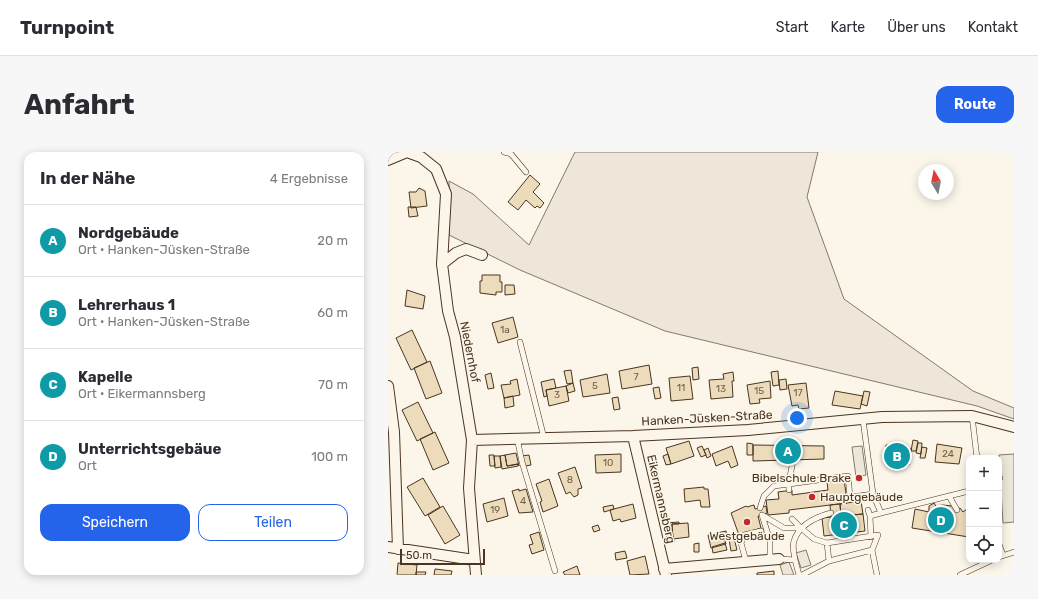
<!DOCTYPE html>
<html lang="de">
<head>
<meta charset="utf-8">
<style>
	:root { --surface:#fff; --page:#f7f7f7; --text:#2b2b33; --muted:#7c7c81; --line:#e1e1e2; --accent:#2563eb }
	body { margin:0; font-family:Rubik,sans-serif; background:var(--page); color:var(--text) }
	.controls { position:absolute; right:12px; bottom:12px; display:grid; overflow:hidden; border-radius:8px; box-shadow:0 2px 10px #0003 }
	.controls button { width:36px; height:36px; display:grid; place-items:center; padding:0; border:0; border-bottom:1px solid var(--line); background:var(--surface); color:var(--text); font:20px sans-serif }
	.compass { position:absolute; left:530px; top:12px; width:36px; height:36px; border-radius:50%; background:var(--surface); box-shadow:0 2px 10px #0003; rotate:350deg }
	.scale { position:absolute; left:12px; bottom:10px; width:85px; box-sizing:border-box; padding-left:4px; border:2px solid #4a3520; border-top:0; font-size:11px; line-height:14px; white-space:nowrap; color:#4a3520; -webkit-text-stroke:3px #fbf6e9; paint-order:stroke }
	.you { position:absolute; left:409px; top:266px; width:14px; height:14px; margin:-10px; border:3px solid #fff; border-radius:50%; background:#1a73e8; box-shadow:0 0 0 6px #1a73e833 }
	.badge { display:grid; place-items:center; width:26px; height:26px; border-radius:50%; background:var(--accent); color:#fff; font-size:13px; font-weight:700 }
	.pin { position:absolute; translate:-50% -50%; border:2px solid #fff; box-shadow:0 1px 4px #0006 }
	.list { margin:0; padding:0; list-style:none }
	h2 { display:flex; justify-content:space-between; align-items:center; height:52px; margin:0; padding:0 16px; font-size:17px }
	h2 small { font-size:13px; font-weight:400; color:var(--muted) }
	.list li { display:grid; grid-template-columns:26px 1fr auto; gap:12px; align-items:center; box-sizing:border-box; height:72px; padding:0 16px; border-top:1px solid var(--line) }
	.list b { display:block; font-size:15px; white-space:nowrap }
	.list p { margin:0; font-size:13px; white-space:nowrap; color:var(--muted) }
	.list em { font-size:13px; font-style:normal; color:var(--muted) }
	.actions { display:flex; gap:8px; padding:12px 16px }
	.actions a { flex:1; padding:9px 0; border:1px solid var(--accent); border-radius:12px; text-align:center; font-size:14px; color:var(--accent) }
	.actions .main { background:var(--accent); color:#fff }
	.icon { flex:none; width:22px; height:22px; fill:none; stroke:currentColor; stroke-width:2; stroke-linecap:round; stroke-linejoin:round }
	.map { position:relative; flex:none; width:626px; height:423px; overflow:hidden; border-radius:12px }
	header { display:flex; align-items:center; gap:24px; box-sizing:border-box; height:56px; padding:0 20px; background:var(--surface); border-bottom:1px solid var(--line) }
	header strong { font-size:19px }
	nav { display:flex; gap:22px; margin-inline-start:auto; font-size:14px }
	.intro { display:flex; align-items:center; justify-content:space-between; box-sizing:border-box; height:96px; padding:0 24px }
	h1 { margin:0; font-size:28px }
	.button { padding:10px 18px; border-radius:12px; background:var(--accent); color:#fff; font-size:14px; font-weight:700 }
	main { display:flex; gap:24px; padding:0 24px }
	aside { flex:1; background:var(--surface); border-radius:12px; box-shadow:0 2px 10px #0003 }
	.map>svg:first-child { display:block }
</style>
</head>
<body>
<header>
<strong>Turnpoint</strong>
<nav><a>Start</a><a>Karte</a><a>Über uns</a><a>Kontakt</a></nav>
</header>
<div class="intro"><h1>Anfahrt</h1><a class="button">Route</a></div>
<main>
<aside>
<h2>In der Nähe<small>4 Ergebnisse</small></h2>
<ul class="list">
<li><span class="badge" style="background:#0f9aa8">A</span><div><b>Nordgebäude</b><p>Ort · Hanken-Jüsken-Straße</p></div><em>20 m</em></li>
<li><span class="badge" style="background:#0f9aa8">B</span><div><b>Lehrerhaus 1</b><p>Ort · Hanken-Jüsken-Straße</p></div><em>60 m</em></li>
<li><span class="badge" style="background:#0f9aa8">C</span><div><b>Kapelle</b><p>Ort · Eikermannsberg</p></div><em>70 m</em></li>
<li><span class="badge" style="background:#0f9aa8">D</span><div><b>Unterrichtsgebäue</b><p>Ort</p></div><em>100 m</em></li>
</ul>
<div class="actions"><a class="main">Speichern</a><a>Teilen</a></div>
</aside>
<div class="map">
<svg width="626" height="423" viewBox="0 0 626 423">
	<rect width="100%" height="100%" fill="#fbf6e9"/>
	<path fill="#ede6d9" stroke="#887966" d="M187 0H430L419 45 456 147 585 239 626 256V267L589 254 277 179 132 118 61 83V29L85 42 141 93Z
		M626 302V370L615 371 611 303Z"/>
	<path fill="#ede7d9" stroke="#887966" d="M474 294 478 323 468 325 464 295Z
		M418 398 423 413 413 416 408 401Z
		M401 410 406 423H395L392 413Z"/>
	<path fill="#ecdcbc" stroke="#4a3520" d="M142 23 152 32 145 40 156 51 152 56 149 54 147 56 138 48 130 58 120 50Z
		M31 36 37 39 39 54 23 56 21 40H28Z
		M20 55H28L30 64 21 65Z
		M94 123H112V130H114V140H108V143L92 141V129H94Z
		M117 133H126L127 142 117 143Z
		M19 138 37 144 35 157 17 154Z
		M125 165 130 185 110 191 104 171Z
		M24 178 39 210 23 218 8 186Z
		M42 209 54 241 38 247 26 216Z
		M261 213 264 232 234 237 231 219Z
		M310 215 311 227 305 228 304 216Z
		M183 218 185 231 179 232 176 219Z
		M390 219 391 233 385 234 383 220Z
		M345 220 346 229H344L345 245 323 247 321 228 336 227 335 222Z
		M103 221 106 236 100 237 97 223Z
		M219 222 222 241 195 245 192 228Z
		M302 224 305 247 283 249 281 226Z
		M129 227 132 243 116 246 113 233 123 232 122 229Z
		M166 227 168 236 158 238 159 244 156 245 153 230Z
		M398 227 399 237 392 238 391 228Z
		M382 229 383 246 371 247 372 251 362 252 359 233Z
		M185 231 187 239 180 241 178 234Z
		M418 231 421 256 411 257 410 253 404 254 400 233Z
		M178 234 181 249 161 254 158 238Z
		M271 235 273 246 267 247 265 236Z
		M447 239 475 244 472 257 444 253Z
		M476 239 482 240 479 254 473 252Z
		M125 244 126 254 117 256 116 246Z
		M230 245 232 257 226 258 224 246Z
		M30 250 45 281 29 289 14 258Z
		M47 280 61 311 45 318 32 287Z
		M525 288 530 289 528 299H523Z
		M301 289 306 304 283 312 278 296Z
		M359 291 365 292V303H359Z
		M530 291H534L533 302 528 301Z
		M549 292 574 296 571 312 547 310Z
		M365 293 436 294V307L365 309Z
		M498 293 523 297 521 313 497 309 496 310Z
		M314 294 318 303 313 305 309 296Z
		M344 294 350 313 343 316 340 309 328 314 324 302Z
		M534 295 539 296 537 306H532Z
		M320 296 323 304 319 306 316 298Z
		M128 301 131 314 130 312 119 314 117 303Z
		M233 302V320L208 321 207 303Z
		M280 302 283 312 278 313 275 304Z
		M101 303H106L107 314H102Z
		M117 303 119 314 130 312V314L114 317 112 304Z
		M141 303 143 313 137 314 134 304Z
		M106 304H112L113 315 107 316Z
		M187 315 194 336 190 337V343L186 345 182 340 178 342 170 321Z
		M35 326 52 355 37 364 19 335Z
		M161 327 170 354 155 360 152 350 154 349 148 332Z
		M456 328 458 341 456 343 459 351 401 358V361L380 363 378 348 391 347 390 340 404 338V343L440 338 439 330Z
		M316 335V337H320L322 355H313L312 348 297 350 296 337Z
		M131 337V339L138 337 145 360 131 361 124 339Z
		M116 346 120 364 99 370 95 352Z
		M473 349 475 362 453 364 452 352Z
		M546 351 549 356 554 353 564 354 567 359 572 356 575 360 579 357 581 359V385L524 376 527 357 541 360V354Z
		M245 352 248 366 233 370 232 367 225 369 222 358Z
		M451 352H452L453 364 443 365 442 353Z
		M225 353 226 357 216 360 215 355Z
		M366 353 367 357 378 354 379 361 370 364 373 376 351 383 343 361 358 354 359 355Z
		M55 354 72 383 57 392 40 363Z
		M475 362 477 379 436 384 434 366Z
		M291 370V372H284V377H278V371Z
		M300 371 301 385 285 387 284 372Z
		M210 373 212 378 206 380 204 375Z
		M278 377H284L286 390H279Z
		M338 379 339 385 336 386 338 392 323 396 320 383Z
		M151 380 156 398 144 402 141 393 145 392 142 383Z
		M346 386 349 398 343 399 341 387Z
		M311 391V400H306V392Z
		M337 391 339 398 325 401 324 395Z
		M237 399 239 406 228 408 227 401Z
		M257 404 261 422 242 423 239 409Z
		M10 411 29 413 28 423H9Z
		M189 414 192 423H177L175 420Z
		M47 417 64 419 63 423H46Z
		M386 419V423H369V421Z
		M28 420H38L37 423H28Z"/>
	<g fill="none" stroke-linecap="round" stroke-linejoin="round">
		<defs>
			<path id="lane" d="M116 0 123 2 138 20
				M132 190 156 286
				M584 264 589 306
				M475 268 485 342 493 361 581 339
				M129 286 134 310 167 419
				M611 326H612
				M401 338C400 328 404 318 405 307
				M561 344 569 358
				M457 346 485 342
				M372 356 376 344 386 334 460 324 462 345
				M480 358 482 364
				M374 363 396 376H413L404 367
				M374 363 382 389V407
				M413 376 426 387 439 391 490 383 484 398 489 423
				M483 385 482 364 493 361
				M439 391 441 409
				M611 392 615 403
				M611 405 626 400
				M391 407 407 408 411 423
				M407 408C406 402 404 394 406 389 411 372 428 365 443 361
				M358 409 353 391 356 383 373 379
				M414 423 441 409 484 398
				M572 423 604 408"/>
			<path id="street" d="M19 0 33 5 48 17 58 42 54 112 60 159 67 185 84 288 81 336 88 423
				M0 8 19 0
				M54 112 68 101 78 97 94 103
				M0 234 6 280 10 397
				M245 284 278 423
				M84 288 245 284 360 278 494 265 584 264 626 275
				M0 395 86 408
				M276 417 391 407"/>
		</defs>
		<use href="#lane" stroke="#4a3520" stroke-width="6"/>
		<use href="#street" stroke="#4a3520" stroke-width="12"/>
		<use href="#lane" stroke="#fbf6e9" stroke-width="5"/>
		<use href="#street" stroke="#fbf6e9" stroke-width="10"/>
	</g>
	<g fill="#c62828" stroke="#fbf6e9" stroke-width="1.5">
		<circle cx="471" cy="326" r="4"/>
		<circle cx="424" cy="345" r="4"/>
		<circle cx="359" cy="370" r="4"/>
	</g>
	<g text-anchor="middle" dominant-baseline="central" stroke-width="3" stroke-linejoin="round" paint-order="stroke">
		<g font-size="10" fill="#725f47">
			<text x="117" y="178">1a</text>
			<text x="248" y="225">7</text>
			<text x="207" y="234">5</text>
			<text x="293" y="236">11</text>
			<text x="333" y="237">13</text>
			<text x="371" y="239">15</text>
			<text x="410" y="241">17</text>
			<text x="169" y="243">3</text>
			<text x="560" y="302">24</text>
			<text x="220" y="311">10</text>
			<text x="182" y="328">8</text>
			<text x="135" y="349">4</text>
			<text x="107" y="358">19</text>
		</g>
		<g font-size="12" fill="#4a3520" stroke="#fbf6e9">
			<text transform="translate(82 200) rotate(79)">Niedernhof</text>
			<text transform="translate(319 266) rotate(-3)">Hanken-Jüsken-Straße</text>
			<text transform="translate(273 347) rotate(77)">Eikermannsberg</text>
		</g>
		<g font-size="12" fill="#4a3520" stroke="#fbf6e9" text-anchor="end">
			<text x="463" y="326">Bibelschule Brake</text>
			<text x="432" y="345" text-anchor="start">Hauptgebäude</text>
			<text x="359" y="384" text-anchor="middle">Westgebäude</text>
		</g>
	</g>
</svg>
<div class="controls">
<button>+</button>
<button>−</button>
<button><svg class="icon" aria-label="locate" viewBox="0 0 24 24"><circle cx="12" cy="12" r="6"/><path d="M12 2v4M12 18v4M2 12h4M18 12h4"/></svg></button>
</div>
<svg class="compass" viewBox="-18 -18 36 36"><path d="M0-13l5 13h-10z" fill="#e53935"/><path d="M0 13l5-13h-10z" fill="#7c7c81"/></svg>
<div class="scale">50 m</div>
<div class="you"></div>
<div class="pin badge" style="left:400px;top:299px;background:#0f9aa8">A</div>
<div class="pin badge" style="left:509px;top:304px;background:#0f9aa8">B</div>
<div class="pin badge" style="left:456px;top:373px;background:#0f9aa8">C</div>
<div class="pin badge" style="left:553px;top:368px;background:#0f9aa8">D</div>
</div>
</main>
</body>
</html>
